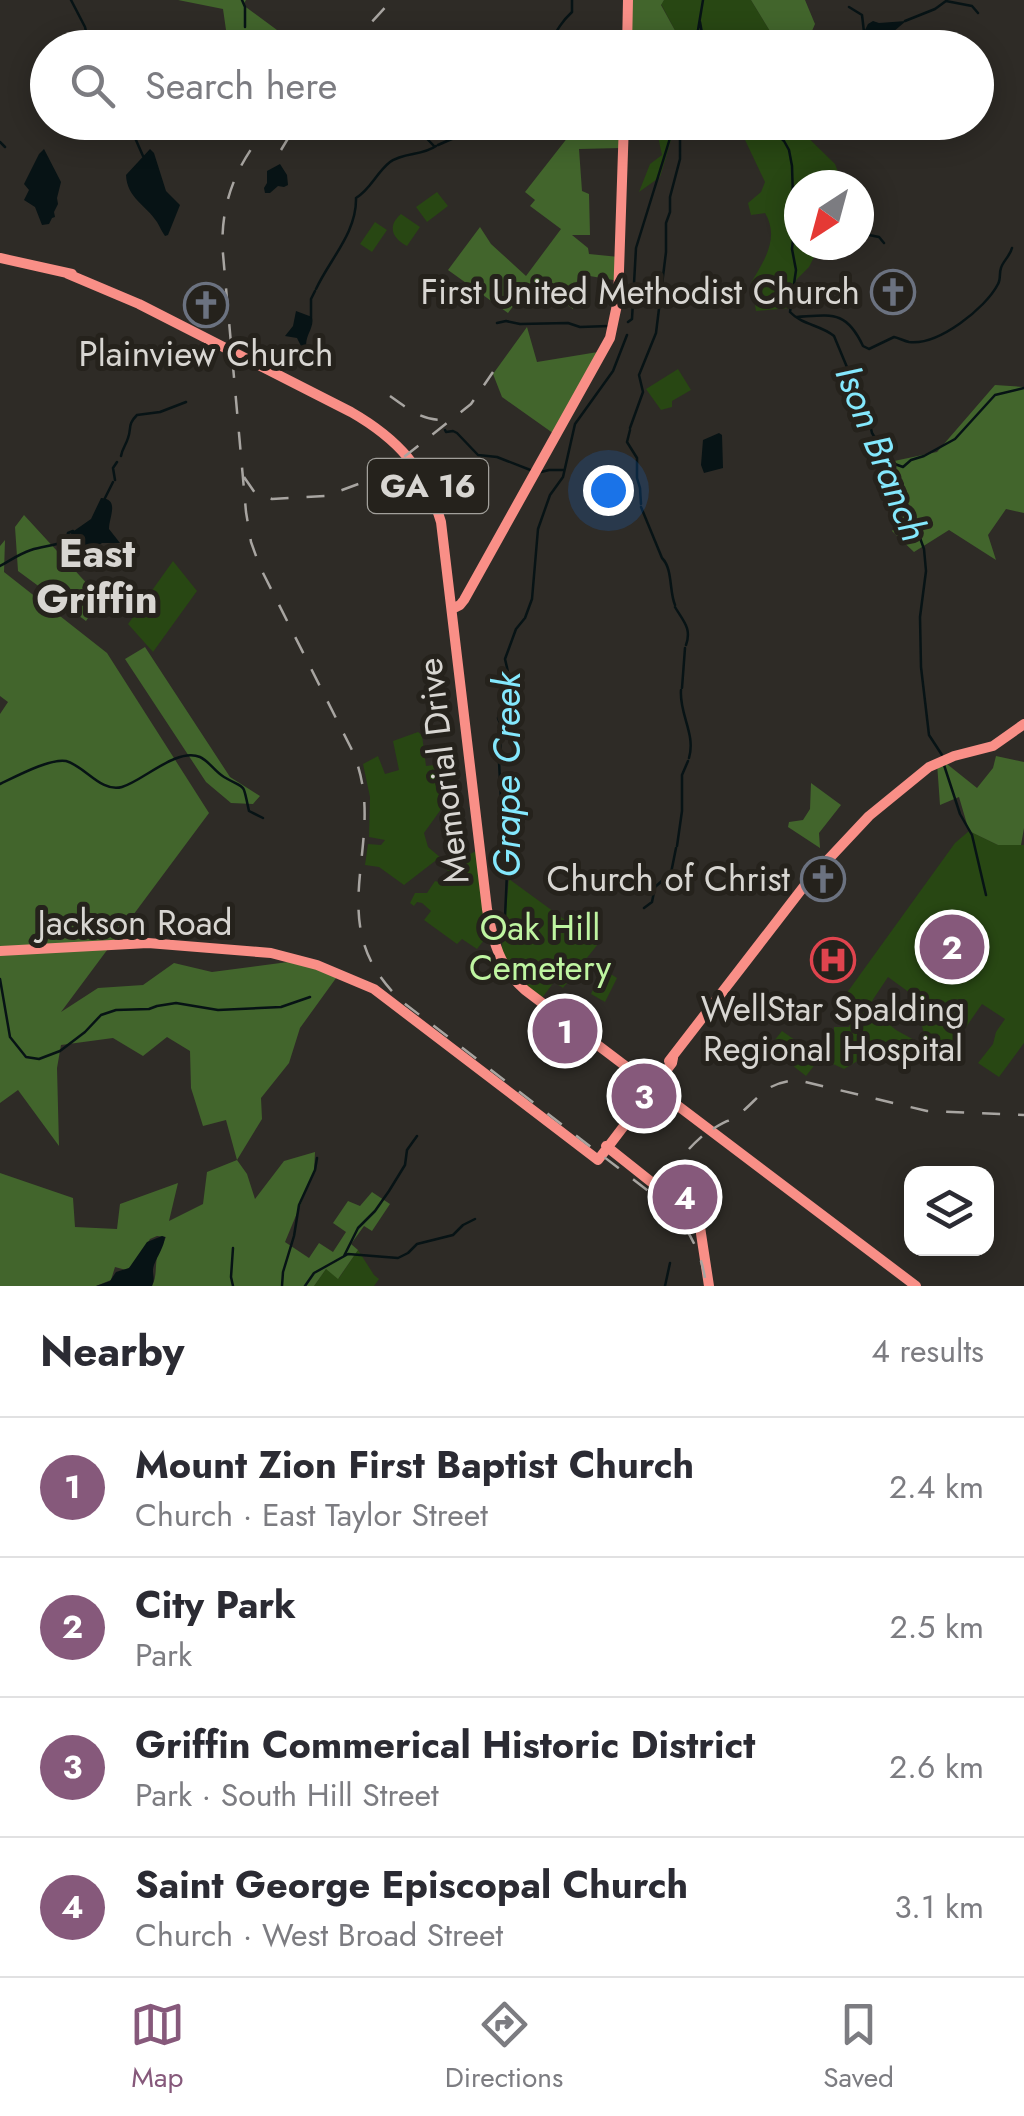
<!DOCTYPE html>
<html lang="en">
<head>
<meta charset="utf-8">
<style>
	:root { --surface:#fff; --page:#f7f7f7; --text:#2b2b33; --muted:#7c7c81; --line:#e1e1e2; --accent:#86597b }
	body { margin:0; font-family:Jost,sans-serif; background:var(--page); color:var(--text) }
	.controls { position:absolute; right:30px; bottom:30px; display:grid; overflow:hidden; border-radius:20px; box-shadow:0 5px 25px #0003 }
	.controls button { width:90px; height:90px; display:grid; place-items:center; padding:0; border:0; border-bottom:2px solid var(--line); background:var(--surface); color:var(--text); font:50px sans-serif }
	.compass { position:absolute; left:784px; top:170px; width:90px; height:90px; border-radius:50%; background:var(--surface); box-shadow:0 5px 25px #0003; rotate:216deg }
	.you { position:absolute; left:608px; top:490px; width:35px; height:35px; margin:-25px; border:8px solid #fff; border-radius:50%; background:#1a73e8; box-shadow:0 0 0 15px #1a73e833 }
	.badge { display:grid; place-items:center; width:65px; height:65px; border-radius:50%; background:var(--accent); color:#fff; font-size:32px; font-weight:700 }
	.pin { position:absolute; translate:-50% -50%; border:5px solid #fff; box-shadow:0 2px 10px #0006 }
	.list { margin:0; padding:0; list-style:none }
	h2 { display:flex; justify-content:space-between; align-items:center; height:130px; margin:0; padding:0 40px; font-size:42px }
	h2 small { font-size:32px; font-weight:400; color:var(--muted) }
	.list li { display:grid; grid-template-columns:65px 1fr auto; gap:30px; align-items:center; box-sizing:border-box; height:140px; padding:0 40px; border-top:2px solid var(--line) }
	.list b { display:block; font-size:38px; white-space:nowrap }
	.list p { margin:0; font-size:32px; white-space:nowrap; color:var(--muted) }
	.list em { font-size:32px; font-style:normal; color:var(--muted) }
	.icon { flex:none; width:55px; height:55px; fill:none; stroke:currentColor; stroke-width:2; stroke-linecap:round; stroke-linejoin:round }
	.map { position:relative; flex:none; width:1024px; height:1286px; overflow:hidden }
	.search { position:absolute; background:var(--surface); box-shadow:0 5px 25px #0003; left:30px; right:30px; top:30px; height:110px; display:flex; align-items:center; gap:25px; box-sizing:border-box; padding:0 35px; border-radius:55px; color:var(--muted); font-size:38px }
	.sheet { height:690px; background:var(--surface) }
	nav { display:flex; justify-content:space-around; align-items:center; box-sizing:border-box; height:140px; border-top:2px solid var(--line); background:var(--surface); font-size:28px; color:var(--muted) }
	nav a { display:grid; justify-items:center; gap:5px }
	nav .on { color:var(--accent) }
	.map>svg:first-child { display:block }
</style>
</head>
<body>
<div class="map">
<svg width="1024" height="1286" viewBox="0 0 1024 1286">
	<rect width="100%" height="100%" fill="#2e2b26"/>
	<path fill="#284713" d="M664 0H751L776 41 774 47H706L700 36 697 47H684L683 38 678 36 661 4Z
		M655 123H676L660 177 639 192 650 164 662 155Z
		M737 123H793L835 164 841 179 837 185H799V245H820L809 267 796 280 791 308 756 311 751 283C764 261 780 238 765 213L751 215 748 203 761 192 765 182Z
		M437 192 448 206 427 222 416 207Z
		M401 214 420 227 407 246C392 238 387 226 401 214Z
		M375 222 387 230 372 252 360 244Z
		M678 369 691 390 672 401V407L661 410 646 389Z
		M173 561 197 591 153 652 128 624Z
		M418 732 422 735 426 766 450 763 454 791 424 833 428 847 454 869 468 855 478 850 488 935 477 949 462 939 457 944 424 920 431 911 422 903 417 902 414 906 410 903 415 893H427L435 881 446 884 452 874 435 861 404 885 379 867 365 865 368 844 381 845 385 840 369 837 370 797 363 764 378 756 385 774 399 770 393 741Z
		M969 831 998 845H1024V1043L999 1077 978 1063 993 1044 996 1032 1005 1019 982 1004 948 1053 928 1048 922 1026 932 1009 888 977 868 1007 896 1030 916 1041 910 1056 871 1053 844 1069 820 1058 806 1076 769 1047 782 1031 805 1047 810 1042 823 1051 834 1037V1027H849L857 1008 841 1001 955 843Z
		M509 879 598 944 563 988 554 982 542 998 527 988 501 955Z
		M603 969 617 978 605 1002 591 994Z
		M358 1250 374 1275 379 1279 374 1286H314L326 1269 339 1278Z"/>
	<path fill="#42652c" d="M178 0H246L243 5 300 47H235L228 44 223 9Z
		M629 0H664L661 5 678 36 627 44Z
		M751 0H805L815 24 805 47H774L776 41Z
		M579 123H610L620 130V148L579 149 582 191 589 194 590 235H572L588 248 589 254 619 257V281L578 274 573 309 532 281 508 313 448 270 480 227 491 244 526 276 561 229 530 206 535 200 525 192Z
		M527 327 537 362 604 351 557 436 502 397 493 374Z
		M995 385 1024 387V513L1006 509 988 535 996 560 949 530 914 552 892 531 906 513 894 461 937 452Z
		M24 515 91 588 87 595 94 609 86 621 18 571 15 527Z
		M5 540 4 572 107 653 209 813 61 1012 98 988 143 985 174 963 212 972 303 960 339 974 300 1028 289 1063 261 1098 262 1119 237 1160 247 1174 255 1199 284 1161 315 1152 314 1172 285 1242 309 1258 319 1243 333 1252 346 1232 333 1223 348 1201 360 1206 372 1192 390 1204 372 1231 364 1226 351 1244 358 1250 338 1279 326 1269 314 1286H152C158 1275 154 1262 159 1250 161 1245 164 1242 166 1237L157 1236 150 1239 133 1265 126 1270 115 1267 111 1280 96 1286H0V1173L73 1198 75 1227 117 1229 120 1204 178 1183 169 1221 203 1204 207 1172 237 1160 226 1120 203 1126 191 1088 190 1051 167 1037 143 1056 113 1038 61 1045 57 1068 59 1146 18 1090 0 1103V714L8 702 0 696V546Z
		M145 647 230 777 260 796 253 804 231 803 206 782 125 659Z
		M996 756 1024 762V828L1021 845H998L969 831 959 797 940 805 937 763 942 760 977 788 993 768Z
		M811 783 841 805 819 833 820 848 788 827 789 822 803 820 810 809Z"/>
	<path fill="#071315" d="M873 21 879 23 906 21 893 32 895 40 904 47H885L864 32 868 24Z
		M44 149 61 182 57 198 58 204 54 212 55 217 52 218 49 224 42 225 35 207 24 200 29 190 24 184 39 154Z
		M150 149 154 153 166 191 180 205 168 235 165 236C162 232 160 227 157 222 146 205 127 198 126 175Z
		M280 164 287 175 288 185 284 187 278 186 270 193H265L264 188 267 183V171Z
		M296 311 312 317C315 328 303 337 307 349L304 352 297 338 285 336 293 326Z
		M719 433 722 435 723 468 704 473 701 465 703 440Z
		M101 498C120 499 109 517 109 529L120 543H102L87 552 77 555 71 533 91 519Z
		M162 1236 165 1237C164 1247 158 1255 154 1265 151 1274 156 1277 152 1286H96L110 1281 116 1272 129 1268 147 1242Z"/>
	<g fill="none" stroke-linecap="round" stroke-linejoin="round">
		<path stroke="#071315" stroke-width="2.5" d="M71 0 85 27 90 48
			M242 0 245 7V27
			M849 7 862 15 864 32
			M905 21 935 9 946 1 972 6 978 13
			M700 22 702 33 710 48
			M547 48C555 34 560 23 572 12V0
			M695 48 703 0
			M128 122 143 156
			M411 122 434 146
			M765 122 784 141 789 150 792 166 794 230 792 249 796 270 790 312C802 325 821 325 834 336L869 420 872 433 891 463 897 486 910 510 924 549 926 571 920 617 921 667 929 735 942 755
			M457 137 467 134 482 122
			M0 142 5 147
			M438 145 454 138
			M859 233 879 237 884 243
			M316 289C330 259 357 232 356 198 371 189 376 173 390 162 404 152 422 156 436 146
			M311 317V299L315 291
			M797 317C832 315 846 310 863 346L869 349 894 337C899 338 904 341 909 342 938 346 986 308 998 284 1001 279 999 273 1001 268 1003 261 1010 256 1012 248
			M628 322 632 319 636 248 675 122
			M497 323 506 321 520 324 568 323 580 327 609 326
			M630 428 643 392 639 375 656 333 666 252V223L670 212V197L680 159V122
			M445 430 446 432 453 431 457 433 478 455 497 457 533 471
			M630 430 627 442 637 458V478L640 488 641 504
			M121 456C122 449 126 445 128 438 132 427 127 425 137 415L160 412 186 402
			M892 463 903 467 911 460 924 456 955 439 995 395 1024 388
			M541 472 549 470H563
			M115 480 113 468 117 462
			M105 498 113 482
			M641 507 662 558C673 569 669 591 675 605
			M0 566C11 560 19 554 31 550 43 546 54 546 66 541L68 533 73 531
			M675 607C683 621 692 628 686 645
			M682 688 685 648
			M681 690C679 714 696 734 689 758
			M944 765 960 814 972 835 986 895
			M0 784C15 777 50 758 66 761 85 766 101 793 122 787 143 781 177 747 200 757 209 761 215 772 224 777 248 791 242 781 249 811L263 818
			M677 846 682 811V775L688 761
			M644 908 652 902 655 887 671 873 676 848
			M500 942 504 939 508 851 503 836 499 762 502 729 498 718 511 685 505 659 516 629 525 618 532 599 538 529 550 495 563 477 575 424 613 371 627 335
			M0 979 10 1037 26 1057 39 1059 60 1051 85 1032 101 1015 116 1010 149 1009 157 1006 176 1003 218 1010 281 1007 310 997
			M233 1248 231 1277 233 1286
			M344 1256 358 1228 375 1211 389 1191 405 1165 407 1150 417 1136
			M282 1286 283 1272 294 1236 299 1205 315 1170 317 1158
			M305 1286 314 1273 348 1254 398 1258 408 1253 417 1244 453 1235 463 1225 475 1219
			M665 1286 670 1263"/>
		<path stroke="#f98f87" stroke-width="10" d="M627 48 628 0
			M0 258 72 274
			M68 274 139 304 351 412C398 439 425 469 441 522L487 909C493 942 500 968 525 990L916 1286
			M452 609 460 605 464 600 610 338 618 300 624 122
			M0 951 148 943 271 953 317 965 374 989 598 1160 672 1063 673 1058
			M669 1061 808 881 869 816 929 767 954 756 993 746 1024 724
			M606 1146 694 1216 700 1227 709 1286"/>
		<path stroke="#a8a5a1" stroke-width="2.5" stroke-dasharray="18 18" stroke-linecap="butt" d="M348 48 392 0
			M273 122C238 159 219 203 223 254L246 512 251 542 260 567 351 748C394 840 313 921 404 1003L669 1207C690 1230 703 1256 706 1286
			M281 150 298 122
			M390 396C411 411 429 426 455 417
			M244 477 255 493 272 499 326 496 380 476 471 404 493 372
			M713 1129C720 1124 728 1121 735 1117 760 1100 761 1083 797 1080L927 1111 1024 1115
			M677 1214C656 1182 682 1153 707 1132"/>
	</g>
	<defs>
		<symbol id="church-ring" viewBox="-11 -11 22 22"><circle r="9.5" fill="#25221c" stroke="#6b7280" stroke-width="1.5"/><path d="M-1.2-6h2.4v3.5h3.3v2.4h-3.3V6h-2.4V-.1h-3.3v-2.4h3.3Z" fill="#6b7280"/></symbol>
		<symbol id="hospital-ring" viewBox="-11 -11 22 22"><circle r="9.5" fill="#25221c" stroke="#e0444e" stroke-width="1.5"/><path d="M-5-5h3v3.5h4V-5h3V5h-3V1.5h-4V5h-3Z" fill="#e0444e"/></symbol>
	</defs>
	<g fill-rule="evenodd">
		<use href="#church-ring" x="868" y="267" width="50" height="50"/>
		<use href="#church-ring" x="181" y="280" width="50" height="50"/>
		<use href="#church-ring" x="798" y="854" width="50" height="50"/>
		<use href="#hospital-ring" x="808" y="935" width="50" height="50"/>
	</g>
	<g text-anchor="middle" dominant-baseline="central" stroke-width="10" stroke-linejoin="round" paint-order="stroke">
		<rect fill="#25221c" stroke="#a2a09b" stroke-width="2.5" x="368" y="459" width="120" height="54" rx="8"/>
		<g font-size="32" font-weight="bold" fill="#d8d6d2">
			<text x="428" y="486">GA 16</text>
		</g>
		<g font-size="35" fill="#d8d6d2" stroke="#25221c" text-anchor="end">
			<text x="860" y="292">First United Methodist Church</text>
			<text x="206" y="354" text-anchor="middle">Plainview Church</text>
			<text x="790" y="879">Church of Christ</text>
			<text x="833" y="1009" text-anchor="middle">WellStar Spalding<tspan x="833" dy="40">Regional Hospital</tspan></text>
		</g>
		<g font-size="35" fill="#d8d6d2" stroke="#25221c">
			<text transform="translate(443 771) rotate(-97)">Memorial Drive</text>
			<text x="135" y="923">Jackson Road</text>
		</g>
		<g font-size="35" fill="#bff5a1" stroke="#25221c">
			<text x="540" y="928">Oak Hill<tspan x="540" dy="40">Cemetery</tspan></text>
		</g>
		<g font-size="38" font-style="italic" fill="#84e8fd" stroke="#25221c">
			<text transform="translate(882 453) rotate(68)">Ison Branch</text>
			<text transform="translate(506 775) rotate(-90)">Grape Creek</text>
		</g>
		<g font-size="40" font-weight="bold" fill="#d8d6d2" stroke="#25221c">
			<text x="97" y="553">East<tspan x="97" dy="46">Griffin</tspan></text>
		</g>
	</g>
</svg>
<div class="controls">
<button><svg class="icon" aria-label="layers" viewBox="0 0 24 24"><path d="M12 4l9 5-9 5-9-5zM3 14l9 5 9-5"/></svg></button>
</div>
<svg class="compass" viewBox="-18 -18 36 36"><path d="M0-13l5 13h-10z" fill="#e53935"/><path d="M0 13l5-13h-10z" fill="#7c7c81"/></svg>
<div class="you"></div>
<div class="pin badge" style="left:565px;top:1031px">1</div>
<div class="pin badge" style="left:952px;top:947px">2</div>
<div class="pin badge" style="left:644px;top:1096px">3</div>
<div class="pin badge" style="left:685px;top:1197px">4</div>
<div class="search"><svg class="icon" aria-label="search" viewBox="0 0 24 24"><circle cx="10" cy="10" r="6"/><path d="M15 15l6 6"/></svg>Search here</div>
</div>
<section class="sheet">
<h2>Nearby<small>4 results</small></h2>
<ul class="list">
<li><span class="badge">1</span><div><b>Mount Zion First Baptist Church</b><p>Church · East Taylor Street</p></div><em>2.4 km</em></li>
<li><span class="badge">2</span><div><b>City Park</b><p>Park</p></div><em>2.5 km</em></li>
<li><span class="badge">3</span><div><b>Griffin Commerical Historic District</b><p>Park · South Hill Street</p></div><em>2.6 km</em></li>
<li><span class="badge">4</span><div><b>Saint George Episcopal Church</b><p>Church · West Broad Street</p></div><em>3.1 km</em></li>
</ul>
</section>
<nav>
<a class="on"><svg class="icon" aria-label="map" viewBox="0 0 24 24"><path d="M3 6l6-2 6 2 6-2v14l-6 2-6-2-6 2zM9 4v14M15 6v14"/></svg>Map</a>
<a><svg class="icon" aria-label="directions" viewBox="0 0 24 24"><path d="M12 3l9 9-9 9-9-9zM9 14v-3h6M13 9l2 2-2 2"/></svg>Directions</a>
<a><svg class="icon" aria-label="saved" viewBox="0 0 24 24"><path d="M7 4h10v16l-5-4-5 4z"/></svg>Saved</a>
</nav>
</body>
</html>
